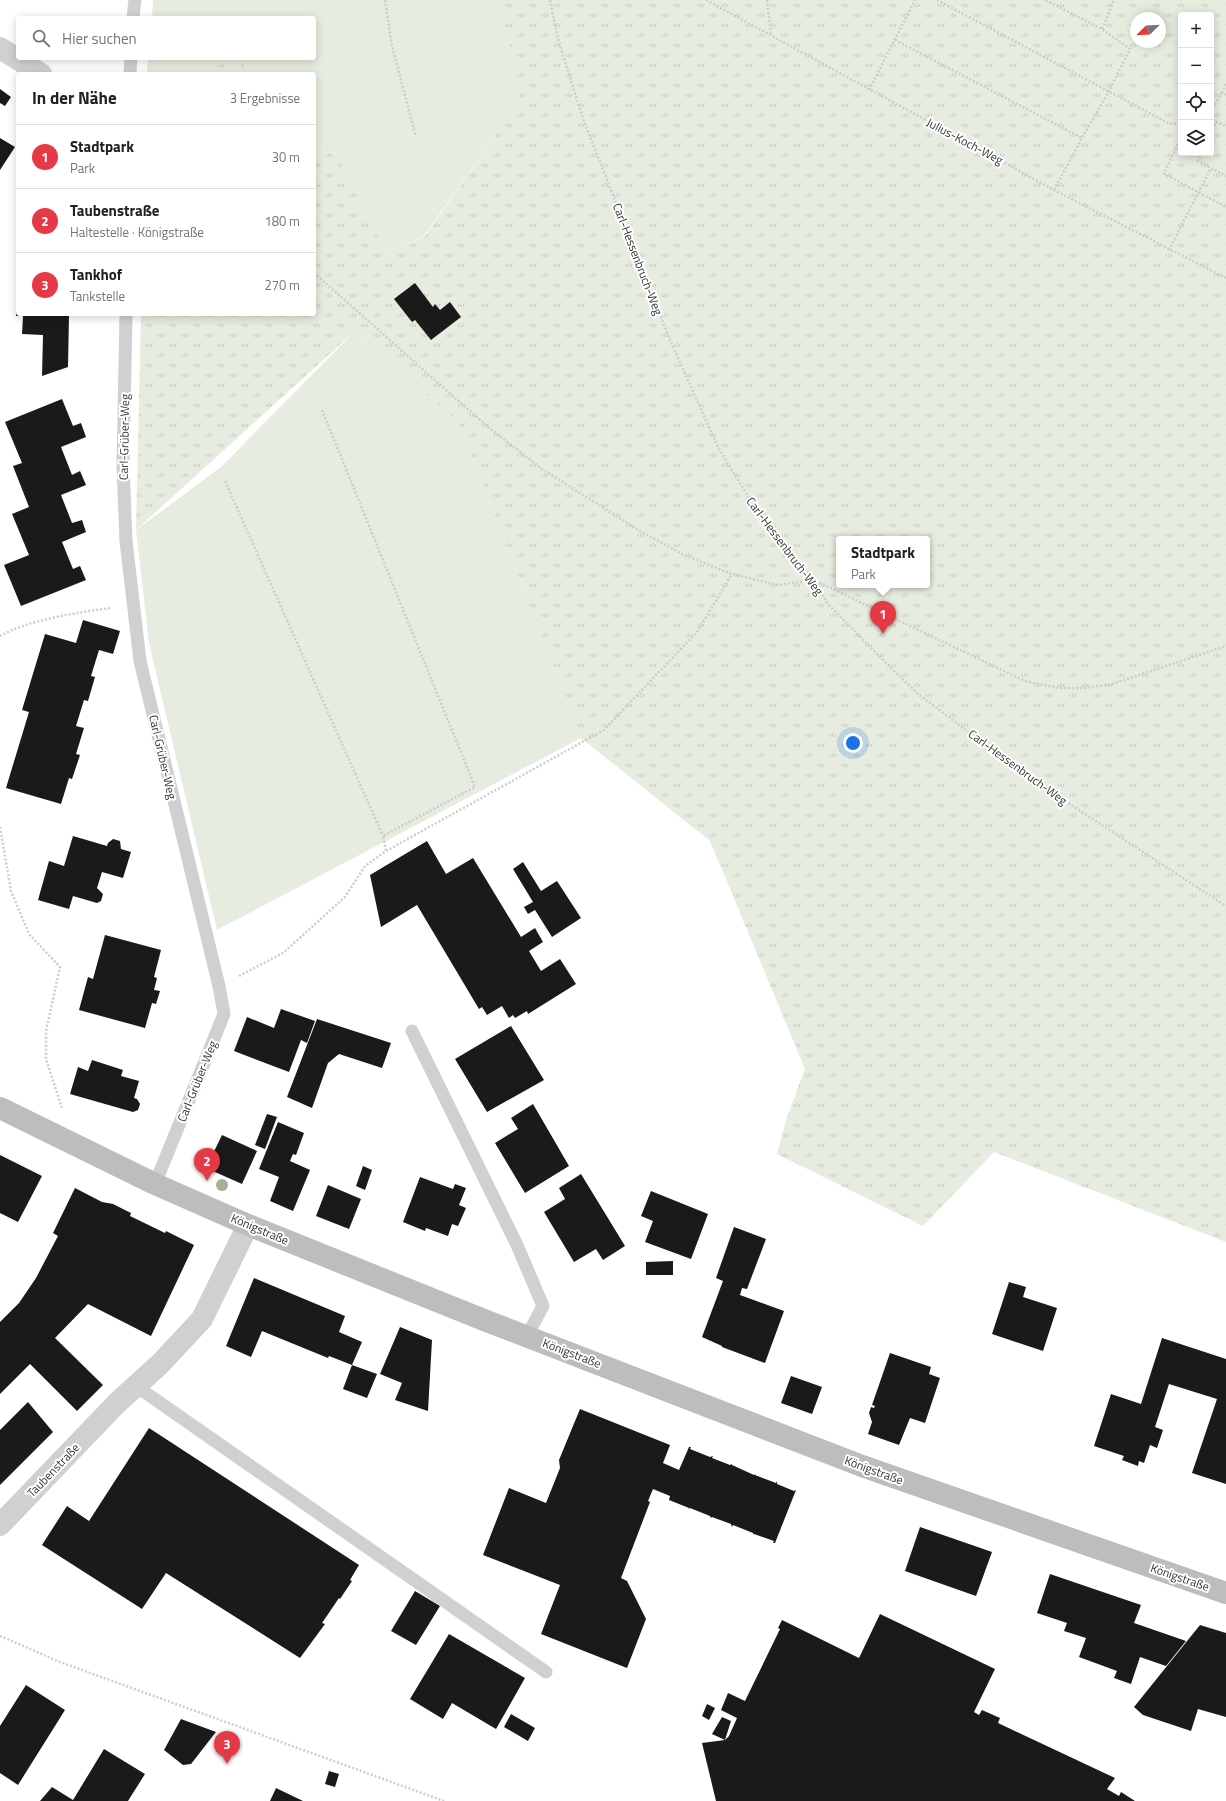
<!DOCTYPE html>
<html lang="de">
<head>
<meta charset="utf-8">
<style>
	:root { --surface:#fff; --page:#f2f2f2; --text:#202124; --muted:#757577; --line:#e0e0e0; --accent:#e63946 }
	body { margin:0; font-family:"Titillium Web",sans-serif; background:var(--page); color:var(--text) }
	.controls { position:absolute; right:12px; top:12px; display:grid; overflow:hidden; border-radius:4px; box-shadow:0 2px 10px #0003 }
	.controls button { width:36px; height:36px; display:grid; place-items:center; padding:0; border:0; border-bottom:1px solid var(--line); background:var(--surface); color:var(--text); font:20px sans-serif }
	.compass { position:absolute; left:1130px; top:12px; width:36px; height:36px; border-radius:50%; background:var(--surface); box-shadow:0 2px 10px #0003; rotate:246deg }
	.you { position:absolute; left:853px; top:743px; width:14px; height:14px; margin:-10px; border:3px solid #fff; border-radius:50%; background:#1a73e8; box-shadow:0 0 0 6px #1a73e833 }
	.badge { display:grid; place-items:center; width:26px; height:26px; border-radius:50%; background:var(--accent); color:#fff; font-size:13px; font-weight:700 }
	.pin { position:absolute; translate:-50% -33px; filter:drop-shadow(0 1px 2px #0008) }
	.pin::after { content:''; position:absolute; top:21px; width:14px; height:12px; background:inherit; clip-path:polygon(0 0,100% 0,50% 100%) }
	.popup { position:absolute; left:836px; top:536px; width:94px; height:52px; box-sizing:border-box; display:grid; place-content:center; border-radius:4px; background:var(--surface); filter:drop-shadow(0 1px 3px #0005); font-size:13px; white-space:nowrap; color:var(--muted) }
	.popup b { font-size:15px; color:var(--text) }
	.popup::after { content:''; position:absolute; left:50%; top:100%; margin-left:-8px; border:8px solid transparent; border-top-color:var(--surface) }
	.list { margin:0; padding:0; list-style:none }
	h2 { display:flex; justify-content:space-between; align-items:center; height:52px; margin:0; padding:0 16px; font-size:17px }
	h2 small { font-size:13px; font-weight:400; color:var(--muted) }
	.list li { display:grid; grid-template-columns:26px 1fr auto; gap:12px; align-items:center; box-sizing:border-box; height:64px; padding:0 16px; border-top:1px solid var(--line) }
	.list b { display:block; font-size:15px; white-space:nowrap }
	.list p { margin:0; font-size:13px; white-space:nowrap; color:var(--muted) }
	.list em { font-size:13px; font-style:normal; color:var(--muted) }
	.icon { flex:none; width:22px; height:22px; fill:none; stroke:currentColor; stroke-width:2; stroke-linecap:round; stroke-linejoin:round }
	.map { position:relative; flex:none; width:1226px; height:1801px; overflow:hidden }
	.search { position:absolute; background:var(--surface); box-shadow:0 2px 10px #0003; left:16px; top:16px; width:300px; height:44px; display:flex; align-items:center; gap:10px; box-sizing:border-box; padding:0 14px; border-radius:4px; color:var(--muted); font-size:15px }
	.panel { position:absolute; background:var(--surface); box-shadow:0 2px 10px #0003; left:16px; top:72px; width:300px; height:244px; border-radius:4px }
	.map>svg:first-child { display:block }
</style>
</head>
<body>
<div class="map">
<svg width="1226" height="1801" viewBox="0 0 1226 1801">
	<defs>
		<pattern id="park-tufts" width="24" height="20" patternUnits="userSpaceOnUse"><rect width="24" height="20" fill="#e6ecdf"/><path d="M3 7l-1-3M5 7V3M7 7l1-3M15 17l-1-3M17 17v-4M19 17l1-3" fill="none" stroke="#c6cbc0"/></pattern>
	</defs>
	<rect width="100%" height="100%" fill="#fff"/>
	<path fill="#e6ecdf" d="M153 0H500L521 93 509 116 424 236 386 253 336 153 314 151V74H247L242 58 190 74H147L148 58H314V18H152Z
		M354 332 458 422 581 738 217 930 149 643 136 530 221 467Z"/>
	<path fill="url(#park-tufts)" fill-rule="evenodd" d="M500 0H1226V1242L994 1152 923 1226 777 1154 787 1117 805 1069 710 841 581 738 458 422 354 332 136 530 141 314H314V151L336 153 386 253 425 236 509 116 520 93ZM1181 15H1211V153H1181ZM1136 18H1160V42H1136ZM839 539H927V585H839Z
		M242 58 247 74H190Z"/>
	<path fill="#1a1a1a" d="M0 89 11 97 5 106 0 103Z
		M0 138 15 147 0 170Z
		M415 283 433 307 435 304 440 310 450 302 461 317 431 340 415 320 412 322 394 299Z
		M16 301H18V314H69L68 367 42 376 43 335 22 334 23 316H16Z
		M62 399 73 426 81 423 86 437 61 447 72 475 80 471 86 485 61 495 72 523 82 520 86 532 62 542 73 569 80 566 86 580 21 606 4 565 29 555 12 514 29 507 13 466 22 463 5 422Z
		M83 620 120 631 113 654 99 650 91 676 95 677 88 701 84 700 76 726 84 728 76 754 80 755 72 779 69 778 61 804 6 788 29 712 22 710 45 634 76 643Z
		M73 836 107 846 108 843 113 839 120 841 121 849 131 852 123 878 102 872 97 888 103 894 101 901 97 903 73 896 69 909 38 900 49 861 64 866Z
		M427 841 446 874 473 858 521 937 535 928 543 942 529 951 541 971 560 959 576 984 528 1014 527 1011 515 1018 513 1015 509 1018 502 1006 487 1015 482 1007 479 1009 417 905 381 927 370 875Z
		M523 862 541 891 557 881 581 918 552 937 535 910 528 914 524 907 533 902 513 869Z
		M105 935 161 950 154 977 157 978 154 990 160 991 156 1004 152 1003 145 1028 79 1010 88 977 93 979Z
		M281 1009 315 1021 307 1043 301 1040 289 1072 234 1051 247 1017 274 1028Z
		M317 1019 391 1043 382 1068 339 1054 328 1063 312 1108 287 1097Z
		M511 1026 544 1080 487 1112 455 1059Z
		M92 1060 123 1070 121 1076 139 1081 134 1098 137 1099 140 1104 138 1110 133 1112 70 1094 78 1067 88 1071Z
		M533 1104 569 1166 525 1193 495 1143 518 1129 511 1118Z
		M267 1114 277 1117 265 1149 255 1145Z
		M278 1122 304 1133 296 1155 293 1154 290 1161 310 1170 293 1211 270 1201 279 1177 259 1169Z
		M222 1135 257 1151 242 1184 206 1168Z
		M0 1155 42 1176 18 1222 0 1213Z
		M363 1166 372 1170 365 1190 356 1186Z
		M581 1174 625 1246 603 1260 596 1249 574 1262 544 1212 565 1199 559 1188Z
		M420 1177 453 1189 455 1184 466 1188 459 1205 466 1208 458 1226 452 1224 448 1236 426 1228 425 1231 403 1222Z
		M328 1185 361 1199 349 1229 316 1216Z
		M75 1188 102 1202 113 1204 131 1213 130 1216 165 1233 166 1231 194 1245 151 1336 88 1304 55 1338 103 1385 77 1411 30 1364 0 1394V1322L19 1303 36 1278 58 1236 53 1233Z
		M651 1191 708 1214 691 1259 645 1242 653 1221 641 1216Z
		M734 1227 766 1239 747 1289 742 1288 740 1295 784 1311 765 1363 722 1347V1346L702 1337 723 1281 716 1278Z
		M673 1261V1275H646V1262Z
		M254 1278 345 1316 339 1332 362 1342 352 1365 329 1356 328 1358 262 1331 251 1357 226 1346Z
		M1009 1282 1026 1287 1023 1297 1057 1308 1043 1351 992 1334Z
		M400 1327 432 1340 428 1411 395 1400 402 1383 380 1374Z
		M1162 1338 1226 1359V1484L1192 1473 1217 1399 1169 1384 1155 1427 1163 1430 1157 1448 1150 1445 1144 1463 1139 1461 1138 1466 1122 1460 1124 1456 1094 1446 1111 1394 1141 1404Z
		M890 1353 931 1367 929 1374 940 1378 925 1423 910 1418 899 1445 868 1434 872 1422 869 1413 871 1407 874 1408 875 1406 872 1405Z
		M352 1365 377 1374 367 1398 343 1389Z
		M791 1376 822 1387 812 1414 781 1403Z
		M28 1402 53 1432 0 1485V1430Z
		M580 1409 670 1445 663 1463 679 1470 689 1447H691L690 1449 710 1457 713 1456 712 1458 730 1465 732 1464V1465L754 1475 756 1474 755 1475 776 1483 777 1481V1484L794 1491 796 1490 775 1543H773L774 1541 754 1534V1535L753 1533 733 1525 732 1527 731 1524 712 1517 711 1518 710 1516 690 1508 688 1509 689 1508 669 1500 670 1496 653 1489 648 1501 650 1502 621 1578 627 1581 646 1619 627 1668 541 1634 560 1585 483 1555 509 1488 546 1503 560 1468 559 1460Z
		M149 1428 359 1565 350 1580 352 1581 340 1599 339 1598 322 1623 325 1624 300 1658 166 1573 142 1609 42 1545 67 1506 89 1521Z
		M920 1527 992 1552 976 1596 905 1571Z
		M1050 1574 1141 1605 1134 1623 1186 1641 1166 1666 1140 1657 1131 1684 1114 1678 1117 1671 1079 1657 1086 1638 1064 1631 1067 1623 1037 1613Z
		M415 1591 440 1606 416 1645 391 1631Z
		M880 1614 995 1669 974 1712 979 1715 982 1710 1000 1718 998 1723 1115 1778 1107 1789 1119 1796 1121 1792 1135 1801H716L702 1743 725 1740 729 1736 737 1718 721 1710 728 1693 745 1701 780 1629 778 1628 782 1620 859 1658Z
		M1200 1625 1226 1633V1717L1198 1709 1191 1731 1143 1715 1134 1707Z
		M449 1634 525 1678 496 1729 452 1703 443 1719 410 1699Z
		M26 1685 65 1710 18 1785 0 1773V1726Z
		M707 1704 715 1708 709 1720 702 1716Z
		M511 1714 535 1728 528 1741 504 1727Z
		M722 1717 731 1721 725 1740 712 1734Z
		M181 1719 216 1732 191 1764 183 1765 164 1750Z
		M104 1749 145 1774 128 1801H40L52 1787 73 1800Z
		M329 1771 339 1774 335 1787 325 1784Z
		M276 1788 303 1801H270Z"/>
	<g fill="none" stroke-linecap="round" stroke-linejoin="round">
		<path stroke="#cdcdcd" stroke-width="2.5" stroke-dasharray="2 2" stroke-linecap="butt" d="M385 0 392 46 416 137
			M550 0 558 39 583 119 670 340 718 447 752 503 784 548 814 580 828 604 888 665 918 694 1028 777 1226 906
			M706 0 1054 190 1226 278
			M767 0 771 34
			M937 0 1170 124 1181 123
			M1102 29 1114 0
			M895 40 1082 138 1109 91 1130 49 1102 29 1045 0
			M869 90 915 0
			M1222 93 1226 84
			M1211 102 1215 104 1222 93 1226 95
			M1211 133 1216 122 1226 126
			M1181 137 1164 174 1226 207
			M1202 153 1198 161 1226 176
			M1054 190 1082 138
			M1169 250 1211 168
			M314 273 488 427 542 469 640 531 684 555 732 574 778 585 814 580 1025 681 1059 688H1085L1112 684 1226 646
			M322 410 475 787 383 836 386 851
			M225 481 383 836
			M0 636C28 620 79 612 111 608
			M0 827 11 891 29 934 60 967 46 1031V1059L62 1108
			M239 976 283 953 345 897 365 866 386 851 604 730 697 632 732 574
			M0 1636 60 1662 444 1801"/>
		<path stroke="#d0d0d0" stroke-width="13" d="M133 18 135 0
			M130 74 131 58
			M126 314 123 466 126 541 140 661 219 986 224 1014 155 1184
			M412 1031 517 1245 543 1306 527 1336
			M136 1386 546 1672"/>
		<path stroke="#d0d0d0" stroke-width="22" d="M0 48 41 74
			M0 1525 117 1403 160 1364 202 1319 248 1225"/>
		<path stroke="#bdbdbd" stroke-width="22" d="M0 1108 155 1184 248 1225 484 1320 862 1466 1226 1593"/>
	</g>
	<circle fill="#a2b095" cx="222" cy="1185" r="6"/>
	<g text-anchor="middle" dominant-baseline="central" stroke-width="4" stroke-linejoin="round" paint-order="stroke">
		<g font-size="12" fill="#333" stroke="#fff">
			<text transform="translate(965 141) rotate(28)">Julius-Koch-Weg</text>
			<text transform="translate(638 259) rotate(69)">Carl-Hessenbruch-Weg</text>
			<text transform="translate(124 437) rotate(-89)">Carl-Grüber-Weg</text>
			<text transform="translate(785 546) rotate(53)">Carl-Hessenbruch-Weg</text>
			<text transform="translate(163 757) rotate(77)">Carl-Grüber-Weg</text>
			<text transform="translate(1018 767) rotate(36)">Carl-Hessenbruch-Weg</text>
			<text transform="translate(197 1081) rotate(-68)">Carl-Grüber-Weg</text>
			<text transform="translate(260 1229) rotate(23)">Königstraße</text>
			<text transform="translate(572 1353) rotate(21)">Königstraße</text>
			<text transform="translate(53 1470) rotate(-46)">Taubenstraße</text>
			<text transform="translate(874 1470) rotate(20)">Königstraße</text>
			<text transform="translate(1180 1577) rotate(19)">Königstraße</text>
		</g>
	</g>
</svg>
<div class="controls">
<button>+</button>
<button>−</button>
<button><svg class="icon" aria-label="locate" viewBox="0 0 24 24"><circle cx="12" cy="12" r="6"/><path d="M12 2v4M12 18v4M2 12h4M18 12h4"/></svg></button>
<button><svg class="icon" aria-label="layers" viewBox="0 0 24 24"><path d="M12 4l9 5-9 5-9-5zM3 14l9 5 9-5"/></svg></button>
</div>
<svg class="compass" viewBox="-18 -18 36 36"><path d="M0-13l5 13h-10z" fill="#e53935"/><path d="M0 13l5-13h-10z" fill="#757577"/></svg>
<div class="you"></div>
<div class="pin badge" style="left:883px;top:634px">1</div>
<div class="popup"><b>Stadtpark</b>Park</div>
<div class="pin badge" style="left:207px;top:1181px">2</div>
<div class="pin badge" style="left:227px;top:1764px">3</div>
<div class="search"><svg class="icon" aria-label="search" viewBox="0 0 24 24"><circle cx="10" cy="10" r="6"/><path d="M15 15l6 6"/></svg>Hier suchen</div>
<section class="panel">
<h2>In der Nähe<small>3 Ergebnisse</small></h2>
<ul class="list">
<li><span class="badge">1</span><div><b>Stadtpark</b><p>Park</p></div><em>30 m</em></li>
<li><span class="badge">2</span><div><b>Taubenstraße</b><p>Haltestelle · Königstraße</p></div><em>180 m</em></li>
<li><span class="badge">3</span><div><b>Tankhof</b><p>Tankstelle</p></div><em>270 m</em></li>
</ul>
</section>
</div>
</body>
</html>
